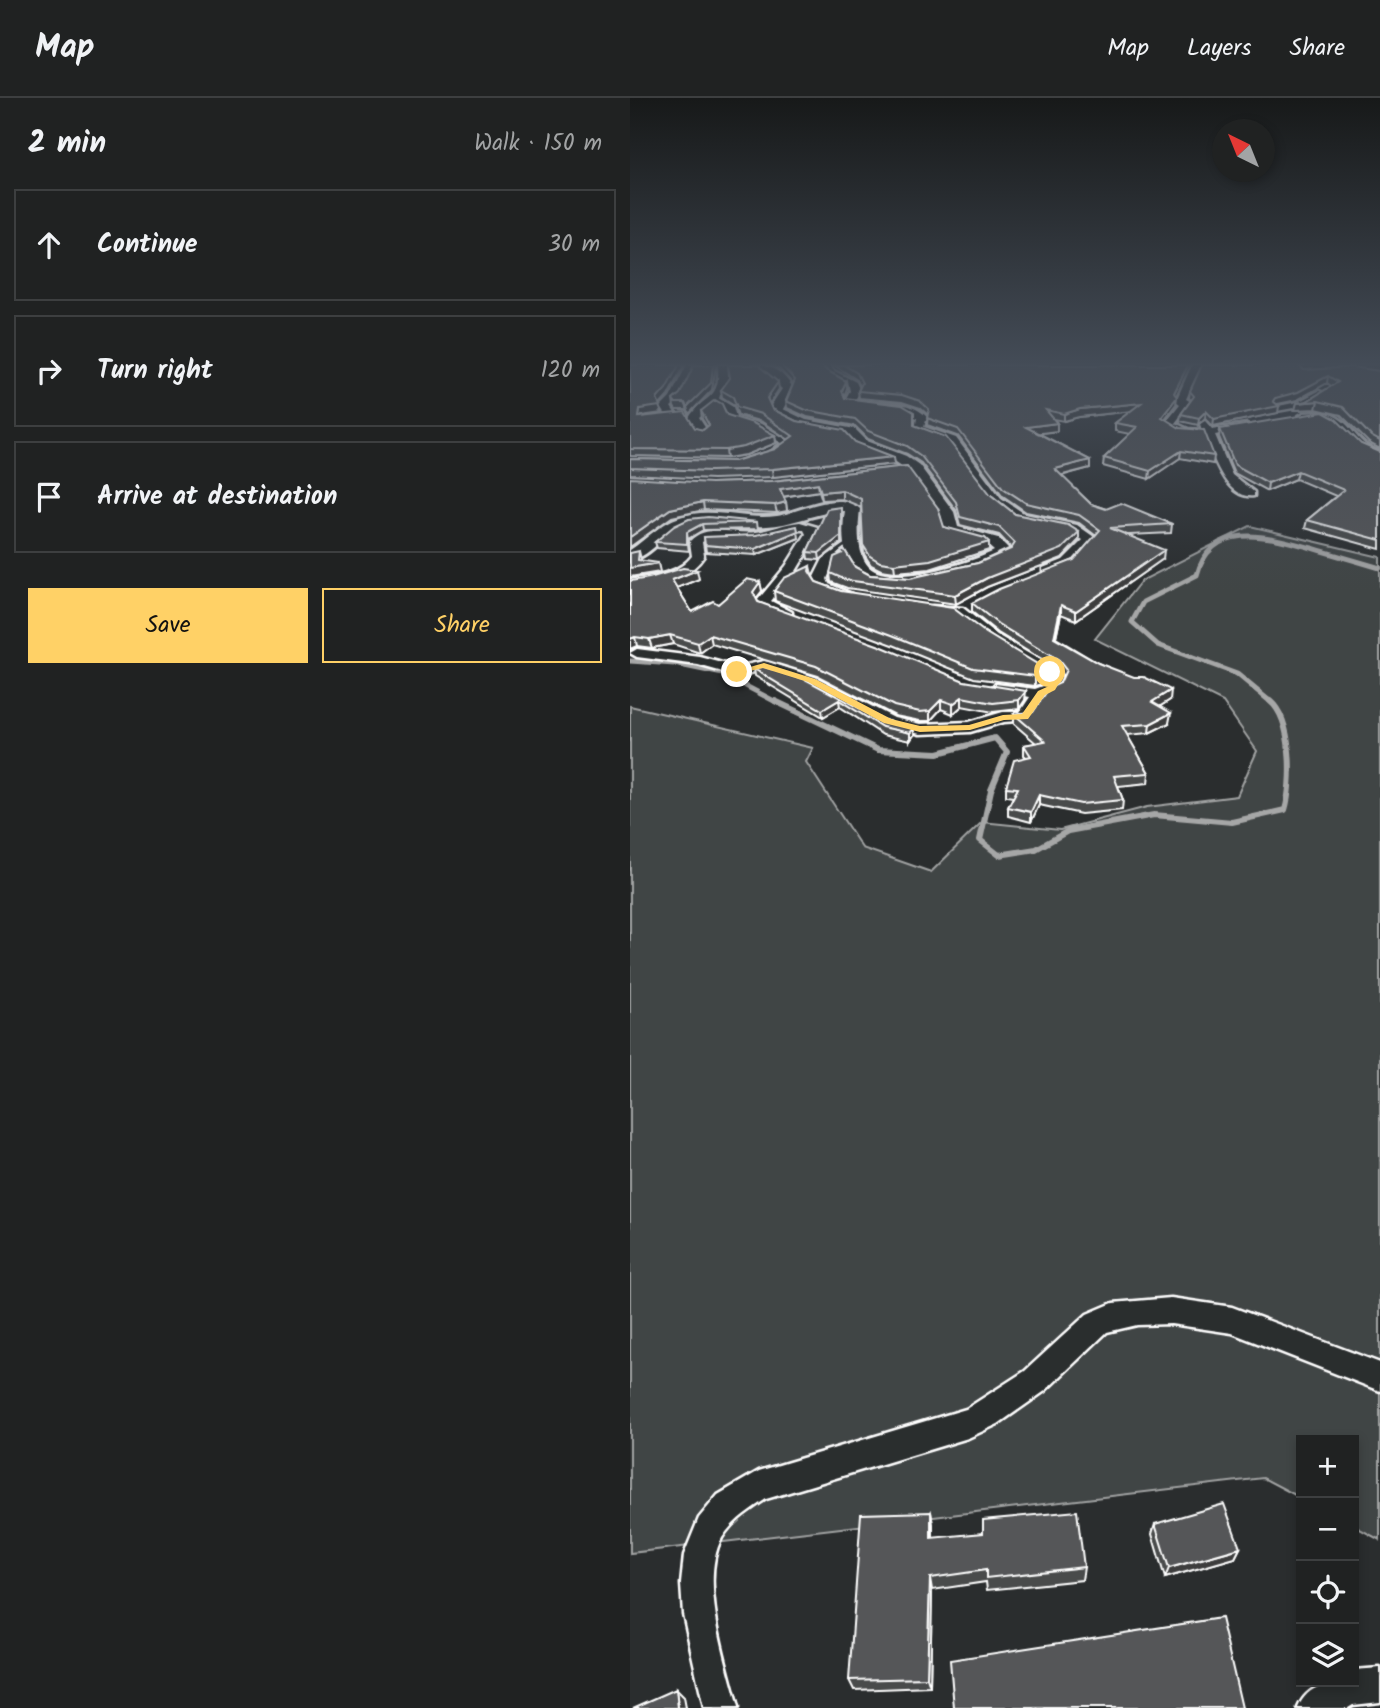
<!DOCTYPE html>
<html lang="en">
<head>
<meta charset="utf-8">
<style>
	:root { --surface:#202222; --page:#2d2f2f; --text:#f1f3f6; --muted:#a2a4a5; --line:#3d3f40; --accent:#ffd166 }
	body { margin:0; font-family:Kalam,sans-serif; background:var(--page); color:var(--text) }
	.controls { position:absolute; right:21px; bottom:21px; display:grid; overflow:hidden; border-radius:0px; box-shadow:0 4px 10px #0003 }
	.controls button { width:63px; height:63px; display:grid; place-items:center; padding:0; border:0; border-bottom:2px solid var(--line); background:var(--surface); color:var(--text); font:35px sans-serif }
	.compass { position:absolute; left:582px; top:21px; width:63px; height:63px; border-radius:50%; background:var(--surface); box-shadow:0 4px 10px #0003; rotate:317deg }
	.stop { position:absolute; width:21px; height:21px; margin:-16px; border:5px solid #ffd166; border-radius:50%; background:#fff }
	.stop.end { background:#ffd166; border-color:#fff; box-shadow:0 2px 7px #0008 }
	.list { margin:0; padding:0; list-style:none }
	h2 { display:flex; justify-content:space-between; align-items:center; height:91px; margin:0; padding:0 28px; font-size:30px }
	h2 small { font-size:23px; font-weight:400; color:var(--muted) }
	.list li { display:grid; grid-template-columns:46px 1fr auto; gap:21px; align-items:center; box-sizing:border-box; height:112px; margin:0 14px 14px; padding:0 14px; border:2px solid var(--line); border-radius:0px }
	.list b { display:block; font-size:26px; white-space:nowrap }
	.list em { font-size:23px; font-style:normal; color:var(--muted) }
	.actions { display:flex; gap:14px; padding:21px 28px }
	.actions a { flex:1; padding:16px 0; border:2px solid var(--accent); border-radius:0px; text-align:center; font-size:24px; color:var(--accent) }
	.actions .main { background:var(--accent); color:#111 }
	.icon { flex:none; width:38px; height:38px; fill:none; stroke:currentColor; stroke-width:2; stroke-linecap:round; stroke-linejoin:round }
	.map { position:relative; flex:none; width:750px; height:1610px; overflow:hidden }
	header { display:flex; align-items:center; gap:42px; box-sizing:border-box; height:98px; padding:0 35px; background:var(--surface); border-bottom:2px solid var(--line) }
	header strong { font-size:33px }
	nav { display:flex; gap:38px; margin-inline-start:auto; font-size:24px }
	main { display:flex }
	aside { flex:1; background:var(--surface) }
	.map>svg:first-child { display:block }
</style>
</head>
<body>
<header>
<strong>Map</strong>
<nav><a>Map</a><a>Layers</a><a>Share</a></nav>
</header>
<main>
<aside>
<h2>2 min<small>Walk · 150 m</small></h2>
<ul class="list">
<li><svg class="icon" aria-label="ahead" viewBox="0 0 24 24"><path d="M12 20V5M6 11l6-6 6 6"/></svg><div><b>Continue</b></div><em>30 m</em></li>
<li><svg class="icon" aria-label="right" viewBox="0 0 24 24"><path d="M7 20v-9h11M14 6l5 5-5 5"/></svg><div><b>Turn right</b></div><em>120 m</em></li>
<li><svg class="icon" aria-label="arrive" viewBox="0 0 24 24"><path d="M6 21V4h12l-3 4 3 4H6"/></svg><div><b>Arrive at destination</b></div></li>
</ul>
<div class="actions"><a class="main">Save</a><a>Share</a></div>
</aside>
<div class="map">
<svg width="750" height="1610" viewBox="0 0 750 1610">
	<rect width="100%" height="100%" fill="#2a2d2e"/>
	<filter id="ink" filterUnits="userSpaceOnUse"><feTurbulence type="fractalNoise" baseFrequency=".0143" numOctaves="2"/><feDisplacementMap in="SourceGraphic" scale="14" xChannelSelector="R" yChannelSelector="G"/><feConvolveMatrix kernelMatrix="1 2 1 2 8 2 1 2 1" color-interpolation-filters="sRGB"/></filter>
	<g filter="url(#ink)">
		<path fill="#414445" stroke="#a0a2a2" stroke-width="2" d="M620 428 750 459V1442L724 1428V1342H671V1400L633 1380 0 1455V608L183 650 176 664 232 750 301 774 352 724 430 732 517 709 607 698 627 653 593 604 465 541 511 483Z"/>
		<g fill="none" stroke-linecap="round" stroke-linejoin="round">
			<path stroke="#a6a7a7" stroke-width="5" d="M0 563 45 566 93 576 148 605
				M642 605 607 576 528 547 502 524 513 504 567 477C582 420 641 439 682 450 705 457 727 463 750 470"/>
			<path stroke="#a6a7a7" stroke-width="6" d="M145 603 248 652 308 655 365 640 377 654 361 692 350 742 369 757 406 751 438 733 524 717 602 724 655 712C663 685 663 622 640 603"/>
			<defs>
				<path id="pedestrian" d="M82 300H88L103 309 106 319 131 326 162 345 148 357H142V353L152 345 125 330 99 322 96 312 82 304Z"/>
				<path id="minor" d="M57 267H66L49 302 41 309 47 318 38 320 31 309 40 300Z
					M88 267H97L99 287 90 297 88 304 69 320 78 334 73 337 69 336 59 320C74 295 91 304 88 267Z
					M190 267H199L204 273 226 284 230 293 225 302C250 309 277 299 297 319L294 329 326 340 371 400 395 416 447 427 467 441C454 457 436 479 413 476V470L433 462 453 442 439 433 387 422 363 404 318 344 285 332 287 320 273 312 218 306 215 302 220 293 219 288 198 277Z
					M562 267H571L556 301 561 304 545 325 558 331 572 332 570 326 575 323 582 331 617 326V330L585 337 602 377 624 394V398C596 402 583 358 575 338L554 336 534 326 550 306 546 303Z
					M689 293 692 294V298L674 308 625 317 620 314 668 304Z
					M692 314C725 321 721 345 750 354V361C715 352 723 333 702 323 691 318 678 324 669 318L674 315Z
					M170 424 187 429 188 436 166 473 141 503 162 514V520C150 522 133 513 127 503L156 468 176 436 174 432H163L124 442H76L72 444 74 458C58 483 28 485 0 490V482C21 478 48 477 62 458L60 443C77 425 104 437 126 434 141 432 155 425 170 424Z
					M223 440 229 444 203 466 197 481 199 486 222 496 215 500 188 491 183 481 193 461Z
					M303 508 333 510 367 537 425 571 433 583 427 593 417 597 401 622 374 624 340 634 290 636 252 626 177 586 133 572 107 578 68 567 7 559 0 555 7 551 70 559 107 569 134 563 139 564 187 580 264 620 290 626 339 624 373 614H390L400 599 365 592 362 589 365 586 405 591 416 587 417 583 414 577 357 543 324 517 298 515V509Z
					M541 1200 602 1209 750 1265V1293L602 1235 541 1226 507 1227 477 1234 415 1293 368 1326 338 1340 136 1401C120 1412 103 1422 92 1440 68 1482 97 1566 108 1610H74L53 1516 51 1486 54 1457 69 1420 88 1397 129 1373 336 1311 395 1273 457 1216 483 1205Z
					M750 1570V1604L723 1607 718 1610H668C678 1586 700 1584 724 1584V1572Z"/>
				<path id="tertiary" d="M125 267C144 267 154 276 164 291L153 311 176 322 225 331 237 343 276 358 289 367 324 414 328 429 368 440 382 454 380 457C348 474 258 503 228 476 211 461 212 433 215 413H207C183 416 161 427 137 428 112 430 85 419 60 425 36 431 24 457 0 463V452C17 441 30 425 50 419 82 408 115 423 147 418 170 414 210 391 230 411 228 427 226 456 239 469 261 490 340 465 364 453L356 446 315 435 311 417 279 373 266 364 227 349 216 337 167 328 144 316 140 309 152 291Z"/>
			</defs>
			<use href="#pedestrian" stroke="#fff" stroke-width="5"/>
			<use href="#minor" stroke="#fff" stroke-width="5"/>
			<use href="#tertiary" stroke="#fff" stroke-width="6"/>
			<use href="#pedestrian" fill="#2a2d2e" fill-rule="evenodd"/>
			<use href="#minor" fill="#2a2d2e" fill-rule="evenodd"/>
			<use href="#tertiary" fill="#2a2d2e" fill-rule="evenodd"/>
		</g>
		<path fill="#494b4c" stroke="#fff" stroke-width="2" d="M0 267H54L38 298 30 307 32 315 11 319 73 332 77 329 72 321 71 313 97 317 145 337 146 345 116 357 97 360 0 358Z
			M135 267H192L196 272 216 283 217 290 214 298 215 300 284 327 361 397 385 416 449 434V442L432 460 357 489 326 506 217 490 201 484 200 475 209 457V455L214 451 225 469 240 477 280 480 348 465 381 450 369 437 330 427 326 412 291 365 277 356 238 341 225 328 177 319 157 310 156 303 163 286 149 271Z
			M204 267H561L546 297V306L535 321 584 358 583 366 550 360 519 381 473 368 474 360 500 336 485 333V325L501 313 449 319 434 323 424 321 427 325V333L408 335 460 362V370L431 378 461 406 476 411 542 426 541 435 498 437 533 461 446 522 431 516 426 540 468 565 540 602 529 609 539 625 519 635 497 637 519 675 518 685 488 688 493 702 492 712 451 716 409 707 401 724 378 718V709L383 699 376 698V689L396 659 394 657V647L406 645 384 626V616L403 614 430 585 433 578 428 572 368 535 342 514V505L444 462 466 438 449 425 396 414 373 398 328 338 297 327 298 317 290 310 272 304 229 300 228 293 230 288 227 282Z
			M572 267H675L671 269 674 272 750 273V351L739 345 711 317 686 311 665 312 667 305 677 303 701 288 697 285 667 302 647 307 648 315 583 328 575 320 568 327 550 323 551 316 561 302 559 300 560 293Z
			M149 291 139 306 142 311 166 323 225 344 265 366 143 379 83 381 0 377V361L105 363 145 351 159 342 132 324 108 317 104 307 92 299 91 292Z
			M82 292 59 316 56 312H46L44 309 43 302 50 296Z
			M590 331 731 346 750 354V451L675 430 677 422 706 398 666 381 637 393 604 375 589 339Z
			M277 368 314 429 359 444V452L300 471 265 474 251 472 241 467 234 456 231 409 212 401 192 402 189 393 153 399 156 404 157 413 147 415 74 412 42 419 81 385 142 383Z
			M212 416 211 445 190 462 178 461 177 454 190 427Z
			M59 421 127 424 128 431 73 432 58 441 59 453 27 450 25 444Z
			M74 439 169 440 126 457 76 454Z
			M180 468 182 477 186 484 211 493 356 535 414 575V585L405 588 344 580 263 547 145 503 144 493Z
			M69 481 47 490 62 514 88 506 130 484 132 493 126 500 128 504 334 583 395 602 389 611 363 614 332 608 323 616 311 611 300 623H290L265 618 188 578 82 546 70 555 43 546 22 550 7 548 0 551V483Z
			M124 571 175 581 250 621 284 630V637L280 643 253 637 210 609 193 619 125 578Z
			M301 1414 303 1427V1440L454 1469 452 1482 357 1492 356 1484 302 1492 300 1589 224 1592 219 1582Z
			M525 1426 610 1450 605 1460 535 1480 522 1436Z"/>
		<path fill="#3c3d3e" stroke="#fff" stroke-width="2" d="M49 267H54L38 298 29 308 32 315 12 318 10 327 9 319 10 311 27 301Z
			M83 267H86L82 292 59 316 57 309Z
			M558 267H561L544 302V295Z
			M698 278 697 285 667 302 643 307 649 308 648 315 583 328 584 321 643 303 645 300Z
			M216 283 217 290 213 301 212 293Z
			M148 284 149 291 138 308 137 300Z
			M547 299 546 306 531 326 532 319Z
			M688 303 686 311 665 312 667 305Z
			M511 305V312L449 319 434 323V316L450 311Z
			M576 313 575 320 568 327 569 320Z
			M427 325V333L396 337V329Z
			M145 337 146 345 116 357 97 360 96 352Z
			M551 353 550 360 519 381 520 373Z
			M264 359 265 366 143 379 142 371Z
			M460 362V370L425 379V371Z
			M668 373 666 381 637 393 638 385Z
			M188 385 189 393 151 399 150 391Z
			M212 392V401L192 402 191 394Z
			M73 404 74 412 42 419 0 449V439L40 411Z
			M156 404 157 413 147 415 145 407Z
			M211 409V445L190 462 189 455Z
			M72 426 73 432 58 441 59 453 57 434Z
			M168 433 169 440 126 457 125 451Z
			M449 434V442L432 460 357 489 326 506 325 497 357 480Z
			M359 444V452L300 471 265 474 264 466Z
			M534 452 533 461 446 522V513Z
			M9 453 11 461 10 468 28 465 30 474 0 479V470L8 462Z
			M67 472 69 481 44 491 42 482Z
			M130 484 132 493 124 503 123 494Z
			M431 507V516L424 549V540Z
			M40 537 43 546 22 550 19 541Z
			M80 537 82 546 70 555 68 545Z
			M5 539 7 548 0 551V541Z
			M414 575V585L405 588V578Z
			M541 592 540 602 521 614 522 604Z
			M396 593 395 602 389 611V602Z
			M332 599V608L323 616V606Z
			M209 602 210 609 193 619 192 612Z
			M311 602V611L300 623V613Z
			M541 615 539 625 519 635 520 626Z
			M284 630V637L280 643V635Z
			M409 697V707L401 724V714Z
			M301 1414 303 1427V1453L301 1440Z
			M610 1450 605 1460 535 1480 539 1470Z
			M300 1480 302 1492 300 1589 297 1580Z
			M46 1591 54 1599 56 1610H48Z"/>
		<path fill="#555758" stroke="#fff" stroke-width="2" d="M0 267H49L36 291 27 301 30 308 10 311 9 319 55 314 65 330 73 332 79 327 71 313 85 302 92 306 97 317 123 325 145 337 114 349 96 352 0 351Z
			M64 267H83L81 285 57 309 55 305H45L43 302 50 296Z
			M98 267H128L148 284 137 300 142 311 166 323 214 332 225 344 264 359 142 371 81 373 0 370V361L105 363 145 351 163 338 131 316 107 309 103 299 91 292 100 280Z
			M151 267H192L196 272 216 283 212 293 215 300 272 307 284 314V327L316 339 361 397 385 416 438 427 449 434 432 451 357 480 325 497 216 482 200 475 204 459 213 455H209L214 451 225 469 240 477 280 480 348 465 381 451 385 445 369 429 330 419 326 404 291 358 277 348 238 333 225 321 176 312 156 303 165 282Z
			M214 267H558L544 295 547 299 532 319 550 330 574 332 584 358 551 353 520 373 474 360 507 329 485 325 511 305 450 311 434 316 416 312 427 325 396 329 460 362 425 371 461 406 476 411 491 405 542 426 480 430 534 452 446 513 431 507 424 540 468 565 504 579H514L541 592 522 604 541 615 520 626 492 628 519 675 484 678 493 702 451 706 409 697 401 714 378 709 388 690 376 689 384 662 401 658 394 647 415 643 384 616 403 614 419 590 430 585 436 572 429 563 368 526 342 505 369 491 444 462 470 432 449 417 396 405 373 390 328 331 297 320 299 311 290 303 272 297 228 293 232 285 227 275Z
			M572 267H667L674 272 723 269 750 273V343L741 338 713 309 688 303 667 305 677 303 708 284 698 278 668 294 645 300 643 303 649 308 584 321 576 313 569 320 551 316 564 298 560 293Z
			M693 314 706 321 731 346 750 354V442L677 422 714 392 668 373 638 385 605 367 590 331Z
			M277 368 308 410 314 429 355 440 359 444 300 462 264 466 250 464 240 458 233 447 231 401 212 392 191 394 188 385 150 391 156 404 145 407 73 404 40 411 0 439V380L81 385 142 383Z
			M211 409V438L189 455 177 454 197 411Z
			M78 419 127 424 72 426 57 434V446L25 444 44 428 59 421Z
			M167 428 168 433 125 451 75 447 74 439 126 437Z
			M9 453 8 462 28 465 0 470V455Z
			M180 468 179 473 186 484 211 493 323 510 356 535 412 569 414 575 405 578 343 570 262 537 144 493 154 480Z
			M53 470 67 472 42 482 62 514 83 503 88 506 117 481 130 484 123 494 128 504 250 548 334 583 396 593 389 602 363 605 332 599 323 606 311 602 300 613 290 614 264 608 186 568 80 537 68 545 40 537 19 541 5 539 0 541V483L19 480Z
			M132 568 175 581 250 621 284 630 280 635 252 629 209 602 192 612 124 571Z
			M594 1406 610 1450 539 1470 525 1426Z
			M447 1413 454 1469 356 1480V1472L300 1480 297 1580 219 1582 231 1416 301 1414V1440L353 1435V1422Z
			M591 1520 612 1610H324L320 1562Z
			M46 1591 48 1610H3Z"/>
	</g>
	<linearGradient id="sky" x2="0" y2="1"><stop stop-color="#171919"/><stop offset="0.54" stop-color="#444c57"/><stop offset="1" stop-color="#444c57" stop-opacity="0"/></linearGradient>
	<rect width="750" height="493" fill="url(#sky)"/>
	<path fill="#ffd166" d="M134 565 185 581 261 621 290 628 339 627 373 617 392 616 408 593 419 588 421 583 417 572H423L430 583 425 592 415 597 398 621 374 622 340 632 290 634 254 625 178 584 133 570 107 576 103 574Z"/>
</svg>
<div class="controls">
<button>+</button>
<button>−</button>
<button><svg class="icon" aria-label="locate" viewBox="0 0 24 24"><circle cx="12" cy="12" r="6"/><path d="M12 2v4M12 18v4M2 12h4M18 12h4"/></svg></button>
<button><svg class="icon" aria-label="layers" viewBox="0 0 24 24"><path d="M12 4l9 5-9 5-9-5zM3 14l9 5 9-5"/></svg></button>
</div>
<svg class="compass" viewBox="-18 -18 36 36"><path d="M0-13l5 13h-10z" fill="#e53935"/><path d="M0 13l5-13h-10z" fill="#a2a4a5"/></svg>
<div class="stop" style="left:420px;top:574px"></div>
<div class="stop end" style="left:107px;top:574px"></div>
</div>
</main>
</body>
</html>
